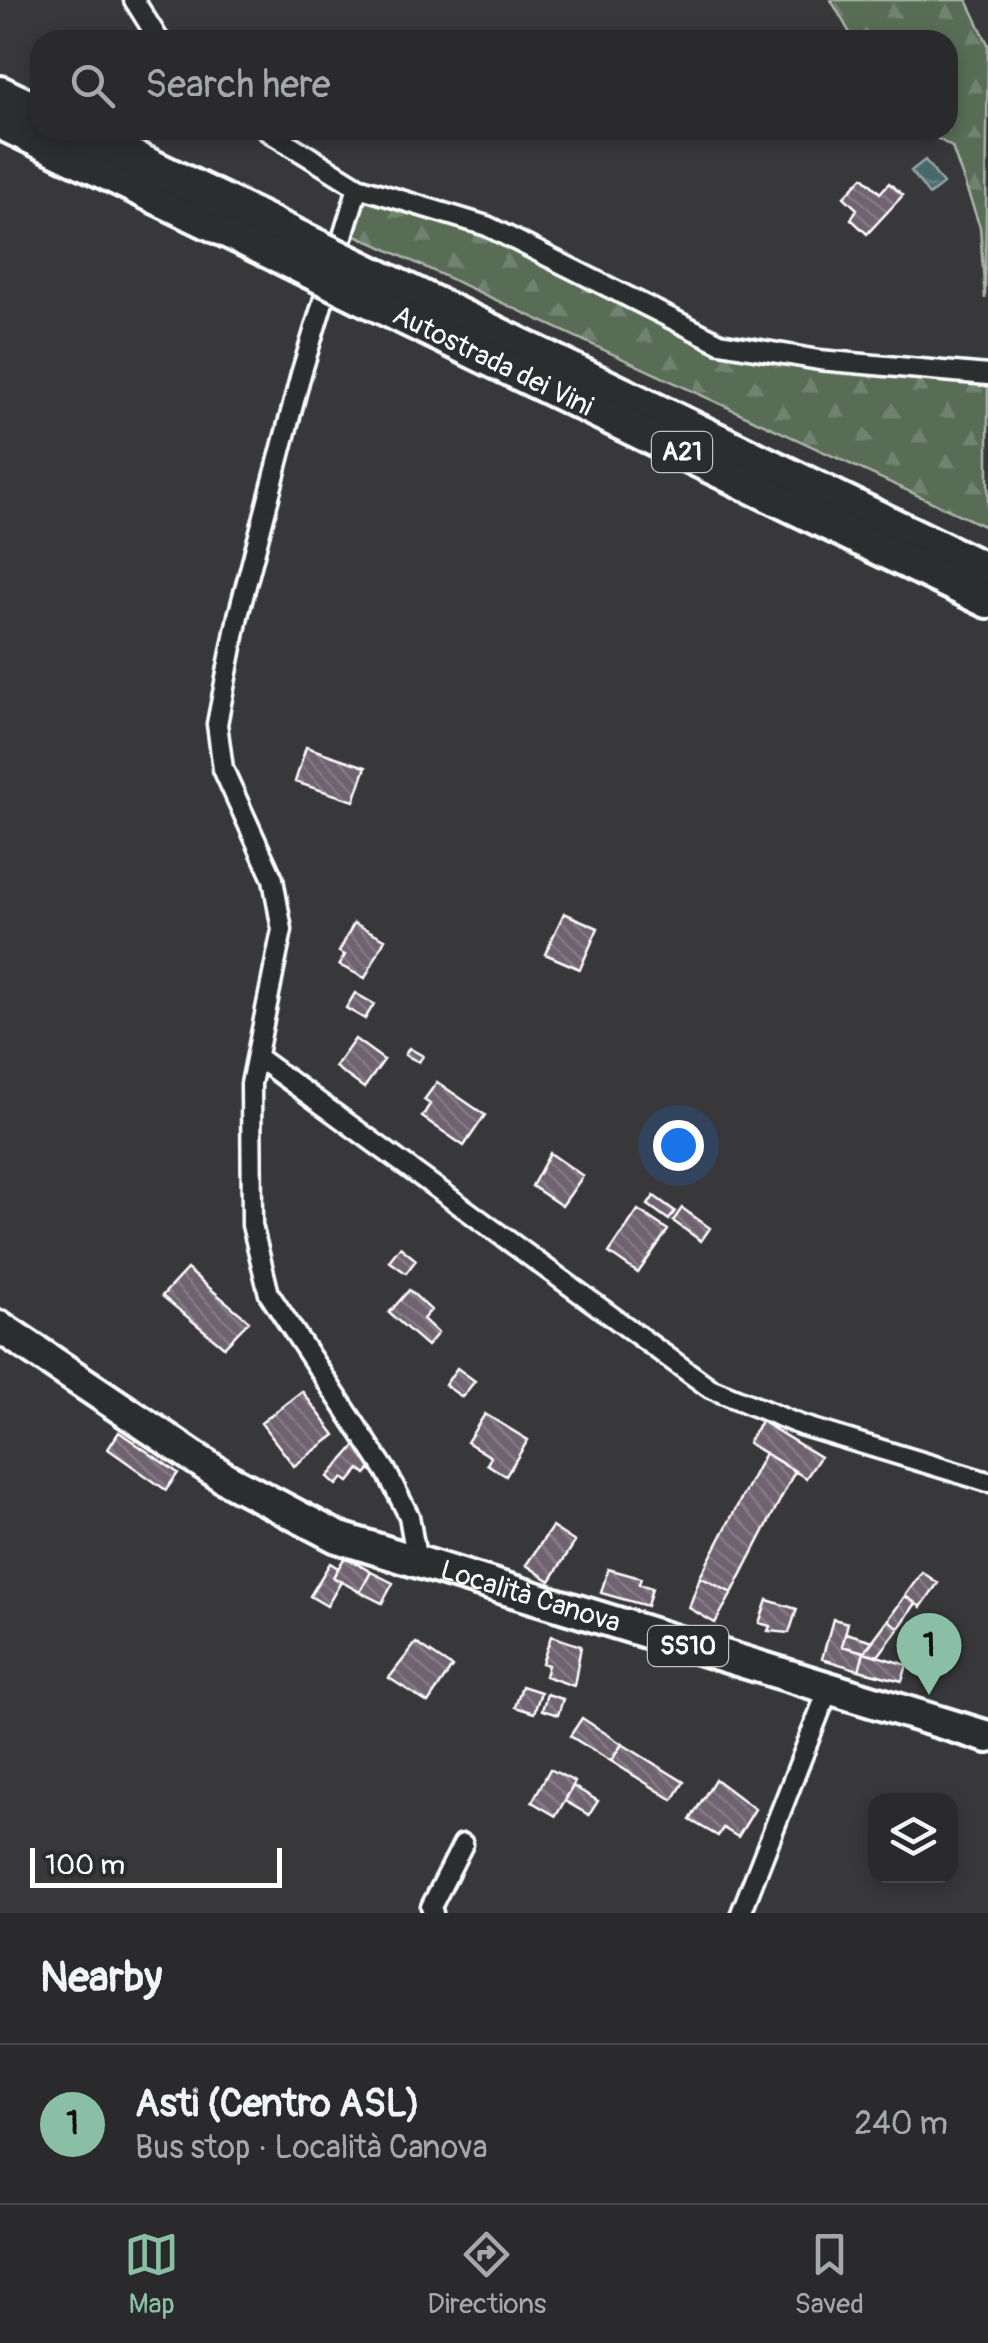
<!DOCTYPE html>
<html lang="en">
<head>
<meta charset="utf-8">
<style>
	:root { --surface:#2a2a2c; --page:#363638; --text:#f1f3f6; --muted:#a5a7a9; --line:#464648; --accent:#8abfa5 }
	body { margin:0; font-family:Pangolin,sans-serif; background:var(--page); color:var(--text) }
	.controls { position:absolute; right:30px; bottom:30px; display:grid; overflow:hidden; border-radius:20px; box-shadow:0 5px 15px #0003 }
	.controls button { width:90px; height:90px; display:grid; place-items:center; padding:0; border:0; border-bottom:2px solid var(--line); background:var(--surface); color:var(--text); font:50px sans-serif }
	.scale { position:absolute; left:30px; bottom:25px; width:252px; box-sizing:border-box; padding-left:10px; border:5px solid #fff; border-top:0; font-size:28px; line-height:35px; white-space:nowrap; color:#fff; -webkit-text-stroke:8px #2a2d2e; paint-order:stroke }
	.you { position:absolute; left:678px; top:1145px; width:35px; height:35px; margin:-25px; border:8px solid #fff; border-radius:50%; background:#1a73e8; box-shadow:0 0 0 15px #1a73e833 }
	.badge { display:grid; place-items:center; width:65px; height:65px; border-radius:50%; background:var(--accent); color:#111; font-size:32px; font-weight:700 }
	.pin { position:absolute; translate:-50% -82px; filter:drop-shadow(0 2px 5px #0008) }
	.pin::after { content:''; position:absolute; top:52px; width:35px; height:30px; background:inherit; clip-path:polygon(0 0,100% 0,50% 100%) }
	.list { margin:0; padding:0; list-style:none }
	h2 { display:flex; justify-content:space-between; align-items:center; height:130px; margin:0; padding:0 40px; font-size:42px }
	h2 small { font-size:32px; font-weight:400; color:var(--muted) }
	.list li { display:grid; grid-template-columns:65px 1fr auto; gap:30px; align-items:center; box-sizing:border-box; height:160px; padding:0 40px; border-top:2px solid var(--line) }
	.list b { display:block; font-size:38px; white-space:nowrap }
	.list p { margin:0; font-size:32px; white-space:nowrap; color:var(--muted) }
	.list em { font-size:32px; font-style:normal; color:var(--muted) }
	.icon { flex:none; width:55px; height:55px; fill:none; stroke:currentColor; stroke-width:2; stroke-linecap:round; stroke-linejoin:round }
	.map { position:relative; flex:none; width:988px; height:1913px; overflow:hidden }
	.search { position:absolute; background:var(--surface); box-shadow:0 5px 15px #0003; left:30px; right:30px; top:30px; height:110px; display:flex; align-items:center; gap:25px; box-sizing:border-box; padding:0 35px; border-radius:30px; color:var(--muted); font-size:38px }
	.sheet { height:290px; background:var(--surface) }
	nav { display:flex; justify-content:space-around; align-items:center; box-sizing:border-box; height:140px; border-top:2px solid var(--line); background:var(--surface); font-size:28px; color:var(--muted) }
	nav a { display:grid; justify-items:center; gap:5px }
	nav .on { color:var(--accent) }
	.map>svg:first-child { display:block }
</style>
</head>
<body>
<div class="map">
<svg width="988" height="1913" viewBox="0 0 988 1913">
	<defs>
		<pattern id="forest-firs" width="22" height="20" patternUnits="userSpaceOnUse" patternTransform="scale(2.5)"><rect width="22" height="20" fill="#586c56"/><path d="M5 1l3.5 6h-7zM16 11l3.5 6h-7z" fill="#71826f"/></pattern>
		<pattern id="water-ripples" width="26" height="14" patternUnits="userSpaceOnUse" patternTransform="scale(2.5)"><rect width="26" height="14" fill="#4a686b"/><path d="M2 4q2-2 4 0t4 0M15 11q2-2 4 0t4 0" fill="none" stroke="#657f81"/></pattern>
		<pattern id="building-back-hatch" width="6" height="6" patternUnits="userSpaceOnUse" patternTransform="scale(2.5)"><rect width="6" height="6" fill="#6f6270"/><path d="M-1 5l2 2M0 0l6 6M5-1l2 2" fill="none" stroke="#857a85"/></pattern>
	</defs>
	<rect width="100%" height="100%" fill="#38383b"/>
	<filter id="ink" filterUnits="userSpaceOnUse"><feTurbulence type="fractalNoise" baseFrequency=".01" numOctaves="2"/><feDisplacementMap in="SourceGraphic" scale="20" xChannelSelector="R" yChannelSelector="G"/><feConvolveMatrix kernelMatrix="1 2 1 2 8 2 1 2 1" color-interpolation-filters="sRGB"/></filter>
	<g filter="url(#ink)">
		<path fill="url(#forest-firs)" stroke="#acb6aa" stroke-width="2.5" d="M831 0H967L988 44 985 299 980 227 952 147 923 130H948V40H854Z
			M358 187 487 226 720 343 988 375V528L345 230Z"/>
		<path fill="url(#water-ripples)" stroke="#92a4a6" stroke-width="2.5" d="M925 160 943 184 929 195 911 171Z"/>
		<path fill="url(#building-back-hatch)" stroke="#fff" stroke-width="2.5" d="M863 177 880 193 889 183 903 195 867 234 851 219 857 209 844 197Z
			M306 747 366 767 354 801 295 782Z
			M564 913 598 928 580 969 545 954Z
			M354 923 385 939 365 978 339 965 345 955 339 952Z
			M355 993 374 1004 365 1019 346 1008Z
			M355 1039 384 1060 364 1088 335 1067Z
			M409 1048 423 1056 419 1062 405 1055Z
			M437 1082 485 1115 464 1146 422 1117 430 1104 424 1100Z
			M550 1153 583 1176 562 1206 532 1186Z
			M654 1196 675 1211 669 1220 648 1205Z
			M682 1208 710 1228 701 1241 673 1221Z
			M638 1210 668 1230 638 1273 609 1253Z
			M400 1247 416 1260 406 1273 389 1261Z
			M187 1269 249 1321 224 1347 162 1296Z
			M409 1290 431 1310 423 1319 438 1333 427 1346 389 1313Z
			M457 1368 475 1381 462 1397 445 1385Z
			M302 1391 335 1435 294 1466 261 1423Z
			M485 1414 528 1440 506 1476 487 1464 491 1457 467 1442Z
			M761 1421 820 1457 806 1478 748 1443Z
			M119 1432 178 1473 166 1490 108 1449Z
			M356 1445 376 1463 366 1474 360 1469 349 1482 343 1478 337 1485 328 1477Z
			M765 1453 795 1471 732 1593 700 1577Z
			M552 1527 575 1542 550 1581 526 1565Z
			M345 1557 371 1572 360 1592 333 1577Z
			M330 1563 338 1568 333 1577 341 1582 327 1606 310 1596Z
			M608 1569 641 1578 639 1584 652 1588 647 1606 601 1593Z
			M371 1572 393 1583 382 1603 360 1592Z
			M922 1572 938 1583 921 1607 905 1596Z
			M700 1577 732 1593 715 1623 689 1608Z
			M905 1596 916 1603 899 1628 888 1620Z
			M767 1600 797 1609 789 1633 768 1631 770 1626 759 1623Z
			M833 1619 848 1623 842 1646 864 1652 859 1670 822 1659Z
			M888 1620 899 1628 878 1656 864 1652Z
			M846 1633 873 1641 864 1652 842 1646Z
			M551 1636 581 1646 574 1686 545 1676 548 1665 542 1663Z
			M416 1643 452 1667 428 1703 389 1678Z
			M864 1652 907 1665 902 1681 859 1670Z
			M522 1686 541 1692 534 1713 515 1707Z
			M547 1694 563 1699 558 1715 542 1710Z
			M582 1718 622 1744 611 1761 570 1736Z
			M622 1744 684 1782 673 1800 611 1761Z
			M550 1769 575 1782 556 1816 532 1802Z
			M715 1779 755 1809 738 1837 723 1828 718 1836 690 1820Z
			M573 1786 598 1801 589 1815 565 1801Z"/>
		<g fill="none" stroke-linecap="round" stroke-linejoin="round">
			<defs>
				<path id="minor" d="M134 0 159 40
					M266 130 358 187 487 226 720 343 819 360 988 375
					M358 187 301 374 238 616 217 724 223 769 273 879 282 930 251 1084 252 1225 269 1294 386 1471 409 1516 417 1562
					M257 1057 710 1388 800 1425 988 1482
					M433 1913 431 1907 463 1844
					M741 1913 825 1698V1686"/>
				<g id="primary">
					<path id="s1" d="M0 1327 225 1478 337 1537 988 1737"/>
				</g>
				<g id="motorway">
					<path d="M0 93 40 112"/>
					<path d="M0 122 277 255"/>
					<path d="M76 130 290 233"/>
					<path d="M384 279 988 571"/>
					<path id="s2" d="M376 304 988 601"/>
				</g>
			</defs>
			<use href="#minor" stroke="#fff" stroke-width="25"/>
			<use href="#primary" stroke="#fff" stroke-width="38"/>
			<use href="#motorway" stroke="#fff" stroke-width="40"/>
			<use href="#minor" stroke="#2a2d2e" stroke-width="18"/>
			<use href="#primary" stroke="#2a2d2e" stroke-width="30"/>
			<use href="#motorway" stroke="#2a2d2e" stroke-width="32"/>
			<defs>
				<path id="motorway-bridge" d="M290 233 384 279
					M277 255 376 304"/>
			</defs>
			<use href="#motorway-bridge" stroke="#fff" stroke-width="40" stroke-linecap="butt"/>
			<use href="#motorway-bridge" stroke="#2a2d2e" stroke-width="32"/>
		</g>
	</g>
	<g text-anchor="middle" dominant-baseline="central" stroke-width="8" stroke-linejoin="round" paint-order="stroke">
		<g fill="#2a2d2e" stroke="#bfc0c0" stroke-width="2.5">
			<rect x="652" y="432" width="60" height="40" rx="8"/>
			<rect x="648" y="1626" width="80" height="40" rx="8"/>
		</g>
		<g font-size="25" font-weight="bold" fill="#fff">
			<text x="682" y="452">A21</text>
			<text x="688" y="1646">SS10</text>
		</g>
		<g font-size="28" fill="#fff" stroke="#2a2d2e">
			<text stroke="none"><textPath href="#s2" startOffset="130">Autostrada dei Vini</textPath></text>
			<text stroke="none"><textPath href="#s1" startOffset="600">Località Canova</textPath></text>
		</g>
	</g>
</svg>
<div class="controls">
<button><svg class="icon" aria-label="layers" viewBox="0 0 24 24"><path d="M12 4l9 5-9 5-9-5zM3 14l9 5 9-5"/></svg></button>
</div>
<div class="scale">100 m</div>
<div class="you"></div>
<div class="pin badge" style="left:929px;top:1695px">1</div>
<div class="search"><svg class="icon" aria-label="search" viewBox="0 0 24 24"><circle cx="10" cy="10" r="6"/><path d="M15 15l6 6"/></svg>Search here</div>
</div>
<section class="sheet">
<h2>Nearby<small></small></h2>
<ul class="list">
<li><span class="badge">1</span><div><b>Asti (Centro ASL)</b><p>Bus stop · Località Canova</p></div><em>240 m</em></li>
</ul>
</section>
<nav>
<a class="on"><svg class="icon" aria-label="map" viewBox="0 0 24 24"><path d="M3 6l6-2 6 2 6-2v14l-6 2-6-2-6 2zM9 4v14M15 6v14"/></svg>Map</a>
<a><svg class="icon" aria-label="directions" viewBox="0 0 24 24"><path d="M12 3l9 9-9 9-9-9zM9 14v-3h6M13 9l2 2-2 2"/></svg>Directions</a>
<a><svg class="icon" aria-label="saved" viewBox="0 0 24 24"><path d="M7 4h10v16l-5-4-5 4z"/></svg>Saved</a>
</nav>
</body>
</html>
